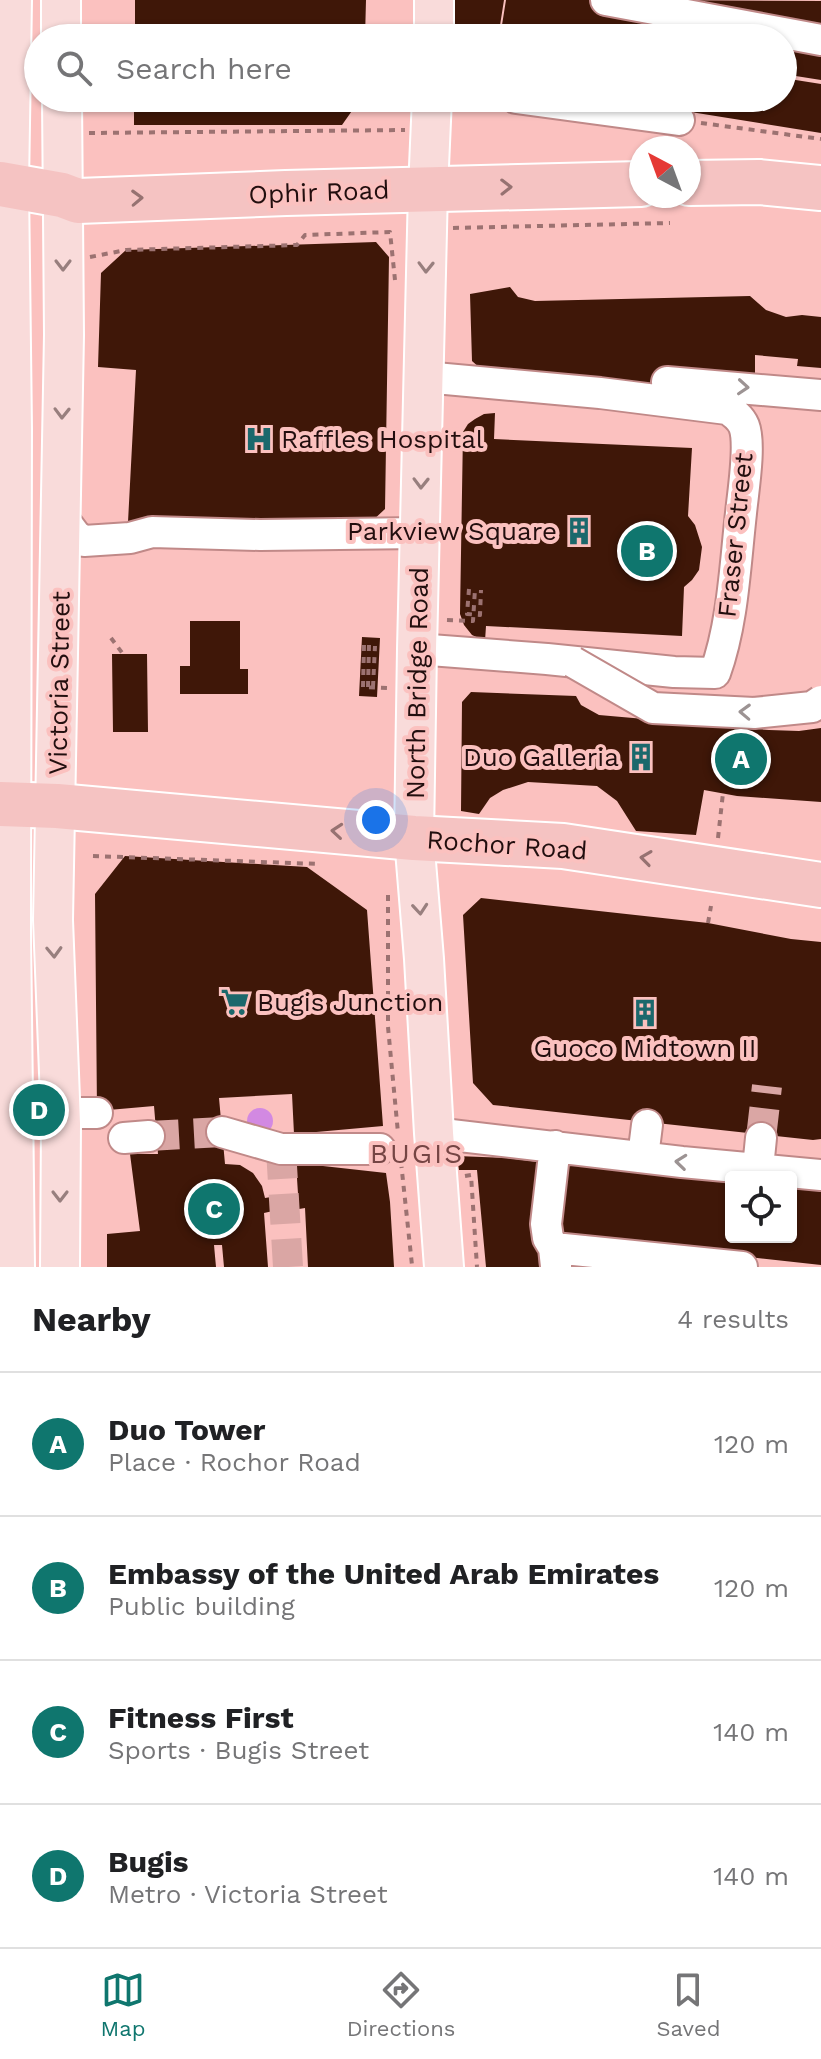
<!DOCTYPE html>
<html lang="en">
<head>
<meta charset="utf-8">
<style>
	:root { --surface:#fff; --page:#f6f6f6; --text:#202124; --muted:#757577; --line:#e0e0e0; --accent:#0f766e }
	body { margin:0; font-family:"Work Sans",sans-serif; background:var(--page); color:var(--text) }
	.controls { position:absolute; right:24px; bottom:24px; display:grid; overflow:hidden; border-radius:8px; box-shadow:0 2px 6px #0004 }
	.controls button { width:72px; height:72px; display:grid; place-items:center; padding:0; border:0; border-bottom:2px solid var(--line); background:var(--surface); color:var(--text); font:40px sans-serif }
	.compass { position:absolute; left:629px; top:136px; width:72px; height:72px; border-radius:50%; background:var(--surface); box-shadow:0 2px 6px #0004; rotate:319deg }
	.you { position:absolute; left:376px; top:820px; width:28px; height:28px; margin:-20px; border:6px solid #fff; border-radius:50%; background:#1a73e8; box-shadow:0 0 0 12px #1a73e833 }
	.badge { display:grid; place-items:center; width:52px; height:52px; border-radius:50%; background:var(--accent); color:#fff; font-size:26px; font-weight:700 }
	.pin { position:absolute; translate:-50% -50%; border:4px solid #fff; box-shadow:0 2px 8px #0006 }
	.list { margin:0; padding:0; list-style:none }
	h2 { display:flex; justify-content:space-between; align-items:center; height:104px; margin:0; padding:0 32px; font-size:34px }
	h2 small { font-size:26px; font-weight:400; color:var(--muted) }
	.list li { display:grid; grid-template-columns:52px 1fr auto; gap:24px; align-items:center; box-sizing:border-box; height:144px; padding:0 32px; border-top:2px solid var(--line) }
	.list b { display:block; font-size:30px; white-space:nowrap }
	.list p { margin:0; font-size:26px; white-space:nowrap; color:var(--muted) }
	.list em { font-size:26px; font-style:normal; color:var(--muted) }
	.icon { flex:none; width:44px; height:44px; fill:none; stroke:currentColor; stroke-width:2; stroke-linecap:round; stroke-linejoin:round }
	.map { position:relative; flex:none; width:821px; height:1267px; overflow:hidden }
	.search { position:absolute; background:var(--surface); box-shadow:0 2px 6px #0004; left:24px; right:24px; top:24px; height:88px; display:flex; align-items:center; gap:20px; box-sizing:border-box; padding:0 28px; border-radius:44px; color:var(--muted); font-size:30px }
	.sheet { height:680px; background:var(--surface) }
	nav { display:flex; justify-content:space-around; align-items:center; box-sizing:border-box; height:112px; border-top:2px solid var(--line); background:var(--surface); font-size:22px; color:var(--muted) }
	nav a { display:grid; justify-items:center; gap:4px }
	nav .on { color:var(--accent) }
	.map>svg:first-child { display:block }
</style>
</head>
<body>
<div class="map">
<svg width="821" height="1267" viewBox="0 0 821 1267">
	<rect width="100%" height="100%" fill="#fbc1bf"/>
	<path fill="#d289e2" d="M247 1121a13 13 0 1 1 26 0a13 13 0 1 1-26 0Z"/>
	<path fill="#3f1708" d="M135 0H366L365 38H135Z
		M443 0H504L498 38H442Z
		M506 0H591L779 38H578L502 25Z
		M658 0 821 1V33Z
		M783 37 821 43V80L783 74Z
		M783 78 821 84V133L647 105 648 98H783Z
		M134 98H361L342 125H134Z
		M376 242 389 257 385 509 370 523 212 525 128 522 136 370 98 367 101 273 126 250Z
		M510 287 518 297 535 301 750 296 766 310 786 317 802 315 821 317V368L797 366 798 359 755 355V383L652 378 651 391 526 379 519 370 514 378H491L472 361 470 294Z
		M495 413 494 439 692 448 688 516 695 525 702 547 699 570 692 580 684 587 682 636 486 626 485 641 472 635 464 625 460 614 463 432 468 424 475 419 484 414Z
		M190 621H240V669H248V694H180V666H190Z
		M362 637 380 638 377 697 359 696Z
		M112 654H147L148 732H113Z
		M471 692 576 696 581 705 599 715 769 730 799 731 821 728V802L737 796 704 790 696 835 636 831 617 801 597 786 528 782 503 790 490 798 479 814 461 811 462 702Z
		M125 856 307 867 367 910 383 1126 294 1134 292 1094 219 1098 225 1164 240 1165 253 1173 262 1186 265 1198 271 1197 273 1211 264 1213 268 1267H224L222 1245H214L216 1267H107V1234L140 1231 130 1154H158L154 1106 97 1111 95 894Z
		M481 898 708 923 791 939 821 942V1139L813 1140 493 1105 473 1083 463 915Z
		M457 1156 507 1158 547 1163 538 1232 539 1267H486L477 1170H459Z
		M561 1161 731 1181V1237H791V1187L821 1191V1265L552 1235Z
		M296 1163 386 1173 390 1202 394 1267H308L305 1208 299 1209Z"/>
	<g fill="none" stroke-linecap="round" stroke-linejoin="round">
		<path stroke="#daa6a4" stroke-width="30" stroke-dasharray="30 15" stroke-linecap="butt" d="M149 1136 222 1132
			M761 1138 767 1086
			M281 1149 288 1267"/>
		<defs>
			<path id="minor" d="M606 0 821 40
				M516 98 679 120
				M667 382 821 395
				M61 516 76 536 84 541 130 538 152 532 260 535 420 533
				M417 649 547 659 674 672 715 673C733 623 735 566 741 513 743 492 751 444 744 426 740 417 734 413 727 409L600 393 424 377
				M60 1113H97
				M222 1132 281 1149H380
				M434 1133 682 1162 821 1175
				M124 1138 149 1136
				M555 1146 546 1224 548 1238 554 1248 556 1266
				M643 1157 647 1125
				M758 1168 761 1138
				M554 1248 742 1267"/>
			<path id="major" d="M12 0 9 185 12 429 11 930 15 1267
				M61 0V38
				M434 38V0
				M432 98 428 189 417 649 414 838 424 959 434 1133 444 1267
				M60 1267 61 1124 53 920 64 335 62 98"/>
			<path id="highway" d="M689 183 759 182 821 188
				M0 184 62 195 78 201 286 193 641 184
				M0 804 57 806 414 838 563 846 821 885"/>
		</defs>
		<use href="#minor" stroke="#c08988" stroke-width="34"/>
		<use href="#major" stroke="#fff" stroke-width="42"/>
		<use href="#highway" stroke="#fff" stroke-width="48"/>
		<path stroke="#9c7271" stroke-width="4" stroke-dasharray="6 6" stroke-linecap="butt" d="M701 123 821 139
			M89 133 405 130
			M453 228 670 223
			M90 257 126 250 297 245 305 235 390 232 395 280
			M469 589 467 614 480 615 481 590
			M447 620 473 621 475 589
			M111 638 123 654
			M364 645 363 687 387 688
			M368 687 369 645
			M373 687 375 646
			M718 838 723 793
			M93 856 320 864
			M388 895V1027L398 1133
			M708 923 711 906
			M401 1162 412 1265
			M465 1176 471 1175 477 1267"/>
		<use href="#minor" stroke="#fff" stroke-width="30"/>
		<use href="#major" stroke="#f9dbda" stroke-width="38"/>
		<use href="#highway" stroke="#f5c3c2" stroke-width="44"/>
		<defs>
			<path id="minor-bridge" d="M573 662 653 708 754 713 812 707 821 701"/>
		</defs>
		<use href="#minor-bridge" stroke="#c08988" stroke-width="34" stroke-linecap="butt"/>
		<use href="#minor-bridge" stroke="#fff" stroke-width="30"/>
	</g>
	<defs><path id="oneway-chevron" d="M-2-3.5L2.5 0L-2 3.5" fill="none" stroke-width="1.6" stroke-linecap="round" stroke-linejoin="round" transform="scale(2)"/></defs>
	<g stroke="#967271">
		<use href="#oneway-chevron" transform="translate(506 187) rotate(-1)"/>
		<use href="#oneway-chevron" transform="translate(137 198) rotate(-2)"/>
		<use href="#oneway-chevron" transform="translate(337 831) rotate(-175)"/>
		<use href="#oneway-chevron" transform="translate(646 858) rotate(-172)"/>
	</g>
	<g stroke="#987f7e">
		<use href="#oneway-chevron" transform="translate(63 265) rotate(90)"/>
		<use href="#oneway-chevron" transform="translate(426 267) rotate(91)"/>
		<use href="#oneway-chevron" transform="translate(62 413) rotate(91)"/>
		<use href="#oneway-chevron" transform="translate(421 483) rotate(91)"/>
		<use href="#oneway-chevron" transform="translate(420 909) rotate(85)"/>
		<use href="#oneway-chevron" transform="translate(54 952) rotate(88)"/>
		<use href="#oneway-chevron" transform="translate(60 1196) rotate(90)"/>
	</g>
	<g stroke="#9c9393">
		<use href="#oneway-chevron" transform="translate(743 387) rotate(4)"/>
		<use href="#oneway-chevron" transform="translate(745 712) rotate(-178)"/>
		<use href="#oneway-chevron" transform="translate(681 1162) rotate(-174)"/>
	</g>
	<defs>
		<symbol id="hospital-bare" viewBox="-9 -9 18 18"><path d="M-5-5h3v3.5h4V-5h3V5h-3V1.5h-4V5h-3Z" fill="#1b686c" stroke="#fbc1bf" stroke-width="2.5" paint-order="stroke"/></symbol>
		<symbol id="building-bare" viewBox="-9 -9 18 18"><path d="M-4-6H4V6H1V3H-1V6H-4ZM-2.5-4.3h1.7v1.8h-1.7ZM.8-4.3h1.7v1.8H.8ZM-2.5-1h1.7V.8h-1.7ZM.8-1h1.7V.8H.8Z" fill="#1b686c" stroke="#fbc1bf" stroke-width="2.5" paint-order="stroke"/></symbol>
		<symbol id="supermarket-bare" viewBox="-9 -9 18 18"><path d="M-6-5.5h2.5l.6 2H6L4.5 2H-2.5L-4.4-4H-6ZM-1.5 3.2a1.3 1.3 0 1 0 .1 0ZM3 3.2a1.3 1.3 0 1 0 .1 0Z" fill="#1b686c" stroke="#fbc1bf" stroke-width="2.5" paint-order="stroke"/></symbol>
	</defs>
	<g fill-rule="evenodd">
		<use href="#hospital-bare" x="239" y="419" width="40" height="40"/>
		<use href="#building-bare" x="559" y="511" width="40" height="40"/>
		<use href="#building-bare" x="621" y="737" width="40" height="40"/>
		<use href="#supermarket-bare" x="215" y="982" width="40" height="40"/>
		<use href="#building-bare" x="625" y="993" width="40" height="40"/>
	</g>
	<g text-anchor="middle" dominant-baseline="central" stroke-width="8" stroke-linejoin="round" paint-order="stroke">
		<g font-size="26" fill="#220e0e" stroke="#fbc1bf">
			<text transform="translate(319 192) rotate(-2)">Ophir Road</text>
			<text transform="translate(735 535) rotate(-84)">Fraser Street</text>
			<text transform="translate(59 683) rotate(-89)">Victoria Street</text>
			<text transform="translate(417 683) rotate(-89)">North Bridge Road</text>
			<text transform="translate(507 845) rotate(4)">Rochor Road</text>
		</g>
		<g font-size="26" fill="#220e0e" stroke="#fbc1bf" text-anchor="start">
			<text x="281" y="439">Raffles Hospital</text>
			<text x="557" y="531" text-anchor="end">Parkview Square</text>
			<text x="619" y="757" text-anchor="end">Duo Galleria</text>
			<text x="257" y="1002">Bugis Junction</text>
			<text x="645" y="1048" text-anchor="middle">Guoco Midtown II</text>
		</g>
		<g font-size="28" letter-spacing="2" fill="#754544" stroke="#fbc1bf">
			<text x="417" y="1153">BUGIS</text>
		</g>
	</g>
</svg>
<div class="controls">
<button><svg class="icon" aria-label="locate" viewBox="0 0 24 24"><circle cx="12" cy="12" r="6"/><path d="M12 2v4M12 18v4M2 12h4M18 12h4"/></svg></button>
</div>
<svg class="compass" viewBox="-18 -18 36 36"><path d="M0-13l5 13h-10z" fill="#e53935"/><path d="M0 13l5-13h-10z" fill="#757577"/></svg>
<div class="you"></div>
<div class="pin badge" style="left:741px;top:759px">A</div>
<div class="pin badge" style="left:647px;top:551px">B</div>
<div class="pin badge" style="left:214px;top:1209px">C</div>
<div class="pin badge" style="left:39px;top:1110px">D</div>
<div class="search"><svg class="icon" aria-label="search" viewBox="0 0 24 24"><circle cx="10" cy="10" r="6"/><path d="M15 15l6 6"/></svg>Search here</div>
</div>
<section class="sheet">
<h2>Nearby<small>4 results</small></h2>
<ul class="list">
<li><span class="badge">A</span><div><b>Duo Tower</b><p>Place · Rochor Road</p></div><em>120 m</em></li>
<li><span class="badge">B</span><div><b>Embassy of the United Arab Emirates</b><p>Public building</p></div><em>120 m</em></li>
<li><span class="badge">C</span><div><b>Fitness First</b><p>Sports · Bugis Street</p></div><em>140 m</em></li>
<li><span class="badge">D</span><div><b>Bugis</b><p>Metro · Victoria Street</p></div><em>140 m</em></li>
</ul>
</section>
<nav>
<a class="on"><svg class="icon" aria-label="map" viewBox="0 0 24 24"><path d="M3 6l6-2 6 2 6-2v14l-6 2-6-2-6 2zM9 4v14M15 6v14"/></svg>Map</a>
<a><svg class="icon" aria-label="directions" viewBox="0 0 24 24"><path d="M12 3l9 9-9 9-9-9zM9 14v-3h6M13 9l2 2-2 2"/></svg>Directions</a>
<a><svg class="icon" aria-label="saved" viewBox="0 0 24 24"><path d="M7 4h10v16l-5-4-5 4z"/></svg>Saved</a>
</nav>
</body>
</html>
